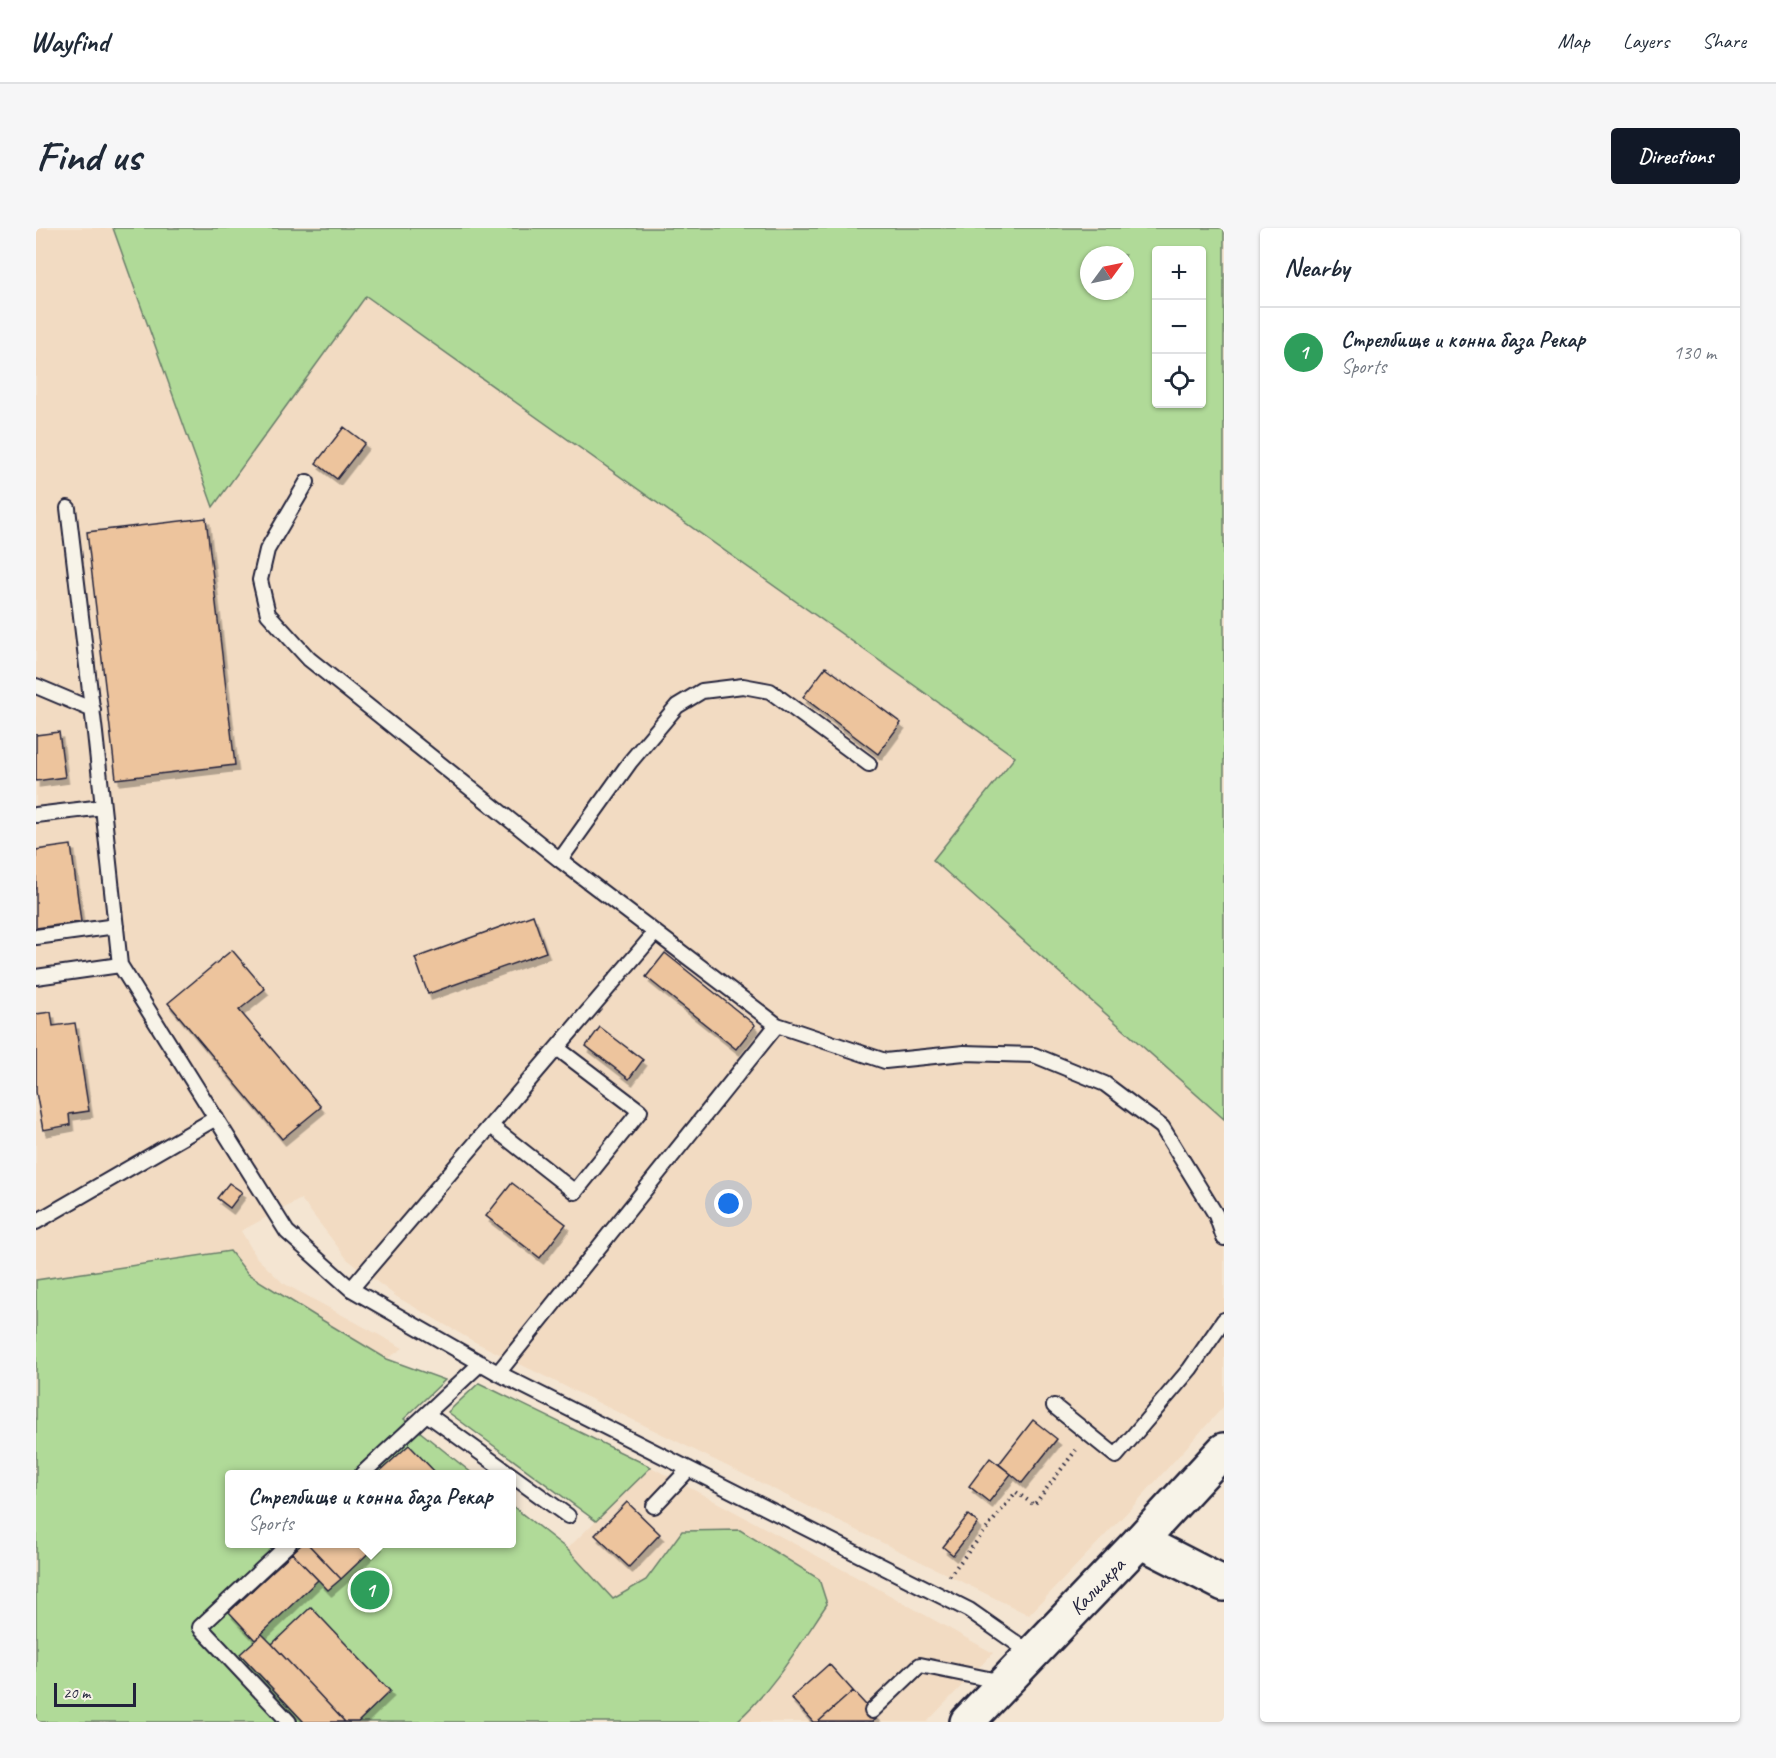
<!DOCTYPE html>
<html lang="en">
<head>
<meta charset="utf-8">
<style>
	:root { --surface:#fff; --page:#f6f6f7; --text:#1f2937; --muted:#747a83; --line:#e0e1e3; --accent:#111827 }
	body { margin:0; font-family:Caveat,sans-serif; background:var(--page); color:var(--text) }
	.controls { position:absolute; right:18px; top:18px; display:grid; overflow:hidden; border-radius:6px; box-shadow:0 2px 4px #0004 }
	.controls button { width:54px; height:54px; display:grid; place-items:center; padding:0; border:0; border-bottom:2px solid var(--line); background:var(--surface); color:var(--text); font:30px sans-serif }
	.compass { position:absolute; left:1044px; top:18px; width:54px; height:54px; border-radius:50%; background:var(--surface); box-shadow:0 2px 4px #0004; rotate:57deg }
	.scale { position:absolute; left:18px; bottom:15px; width:82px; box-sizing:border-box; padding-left:6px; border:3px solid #22223b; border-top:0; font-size:16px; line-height:21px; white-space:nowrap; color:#22223b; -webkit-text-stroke:4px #f7f3e8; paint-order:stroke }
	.you { position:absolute; left:693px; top:976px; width:21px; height:21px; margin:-15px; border:4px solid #fff; border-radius:50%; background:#1a73e8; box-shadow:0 0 0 9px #1a73e833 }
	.badge { display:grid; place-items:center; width:39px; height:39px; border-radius:50%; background:var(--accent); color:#fff; font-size:20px; font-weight:700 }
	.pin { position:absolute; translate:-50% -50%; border:3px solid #fff; box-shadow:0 2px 6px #0006 }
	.popup { position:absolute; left:189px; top:1242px; width:291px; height:78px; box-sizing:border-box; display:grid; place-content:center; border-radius:6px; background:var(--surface); filter:drop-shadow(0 2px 4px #0005); font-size:20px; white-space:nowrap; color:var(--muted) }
	.popup b { font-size:22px; color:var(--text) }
	.popup::after { content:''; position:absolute; left:50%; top:100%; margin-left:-12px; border:12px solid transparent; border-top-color:var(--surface) }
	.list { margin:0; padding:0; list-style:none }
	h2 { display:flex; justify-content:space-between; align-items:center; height:78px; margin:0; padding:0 24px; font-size:26px }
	h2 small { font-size:20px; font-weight:400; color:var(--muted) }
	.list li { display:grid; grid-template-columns:39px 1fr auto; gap:18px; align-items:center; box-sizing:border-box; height:90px; padding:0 24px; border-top:2px solid var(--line) }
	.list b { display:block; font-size:22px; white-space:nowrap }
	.list p { margin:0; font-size:20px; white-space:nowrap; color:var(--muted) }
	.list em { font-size:20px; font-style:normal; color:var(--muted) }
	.icon { flex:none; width:33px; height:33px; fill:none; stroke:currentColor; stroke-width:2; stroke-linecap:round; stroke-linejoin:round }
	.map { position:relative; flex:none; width:1188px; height:1494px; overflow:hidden; border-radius:6px }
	header { display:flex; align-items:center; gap:36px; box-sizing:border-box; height:84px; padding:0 30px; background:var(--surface); border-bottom:2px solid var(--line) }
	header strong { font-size:28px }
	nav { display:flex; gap:33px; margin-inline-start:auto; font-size:21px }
	.intro { display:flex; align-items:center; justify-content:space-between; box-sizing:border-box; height:144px; padding:0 36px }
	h1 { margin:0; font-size:42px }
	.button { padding:15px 27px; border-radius:6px; background:var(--accent); color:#fff; font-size:21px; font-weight:700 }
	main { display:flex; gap:36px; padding:0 36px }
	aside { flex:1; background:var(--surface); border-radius:6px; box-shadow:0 2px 4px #0004 }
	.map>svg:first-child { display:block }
</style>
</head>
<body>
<header>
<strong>Wayfind</strong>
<nav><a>Map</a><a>Layers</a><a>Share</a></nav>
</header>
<div class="intro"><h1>Find us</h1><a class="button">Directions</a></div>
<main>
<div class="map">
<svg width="1188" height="1494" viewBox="0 0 1188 1494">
	<defs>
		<filter id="shadow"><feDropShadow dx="3.5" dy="6" stdDeviation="0" flood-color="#0004"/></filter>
	</defs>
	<rect width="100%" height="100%" fill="#f4e5d2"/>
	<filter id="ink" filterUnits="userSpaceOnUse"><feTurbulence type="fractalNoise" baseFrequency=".0167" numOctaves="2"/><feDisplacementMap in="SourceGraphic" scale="12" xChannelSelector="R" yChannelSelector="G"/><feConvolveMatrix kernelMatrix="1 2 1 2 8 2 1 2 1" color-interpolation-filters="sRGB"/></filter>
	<g filter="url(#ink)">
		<path fill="#f2dbc2" d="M0 0H77L177 279 330 68 980 529 898 632 1188 891V1178L1098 1277 993 1387 437 1113 361 1069 311 1031 265 971 205 1003 221 1030 247 1055 367 1120 0 1378Z
			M615 1239 839 1359 957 1425 891 1494H354Z"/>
		<path fill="#b0da98" stroke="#697e6a" stroke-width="1.5" fill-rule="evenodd" d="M77 0H1188V891L897 632 979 529 330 68 177 279ZM1120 22H1166V176H1120ZM1053 27H1089V63H1053Z
			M194 1023 212 1046 281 1089 351 1131 409 1152 368 1191 437 1246H193V1316H475V1277L531 1321 577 1371 610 1352 646 1303 704 1302 783 1351 791 1376C764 1416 736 1463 700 1494H0V1052Z
			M443 1155 615 1239 560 1293 412 1184Z"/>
		<path fill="#edc49d" stroke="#22223b" stroke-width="1.5" filter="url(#shadow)" d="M308 199 329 215 301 251 280 235Z
			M170 290 199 537 80 551 51 304Z
			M790 439 865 495 842 526 767 469Z
			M23 504 29 549 0 553V507Z
			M35 617 45 694 0 700V622Z
			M497 687 510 724 392 766 379 730Z
			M196 722 229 761 203 782 285 879 246 911 132 775Z
			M629 725 719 797 700 821 610 749Z
			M15 784 17 798 39 795 53 883 33 886 34 897 7 902 0 864V786Z
			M564 799 607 832 593 851 550 818Z
			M193 955 206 964 194 980 181 970Z
			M476 955 530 996 504 1030 450 988Z
			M997 1192 1021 1211 986 1255 963 1236Z
			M373 1217 401 1246H341Z
			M954 1230 975 1246 953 1274 933 1258Z
			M591 1274 624 1306 593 1339 559 1307Z
			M932 1287 942 1295 917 1327 907 1319Z
			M266 1316H272L305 1351 292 1362 256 1325Z
			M272 1316H342L305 1351Z
			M256 1325 282 1352 219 1412 193 1384Z
			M275 1379 354 1463 322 1494H309L236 1416Z
			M226 1406 236 1416 309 1494H268L204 1426Z
			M793 1436 817 1463 782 1494H777L755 1470Z
			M817 1463 841 1489 836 1494H782Z"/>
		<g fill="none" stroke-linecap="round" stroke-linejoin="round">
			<defs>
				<path id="service" d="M271 254 231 322 224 352 232 386 273 431 524 632
					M32 280 59 505 84 737 251 1004 315 1061 462 1145 933 1382 996 1426
					M0 458 57 482
					M0 587 67 579
					M0 709 80 698
					M0 749 84 737
					M741 797 849 833 928 825 998 827 1069 856 1126 899 1180 987 1188 1010
					M455 898 539 964 604 883 521 820
					M0 994 180 890
					M315 1061 619 705
					M462 1145 741 797 524 632 594 534 641 478 666 463 707 458 734 463 833 536
					M1018 1178 1080 1228 1154 1141 1188 1092
					M391 1186 532 1288
					M326 1246 445 1135
					M618 1278 653 1241
					M836 1483 884 1437 967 1454
					M253 1494 164 1399 253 1316"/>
				<g id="tertiary">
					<path d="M1104 1313 1188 1356"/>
					<path id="s1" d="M931 1494 1104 1313 1188 1222"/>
				</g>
			</defs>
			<use href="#service" stroke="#22223b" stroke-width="18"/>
			<use href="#tertiary" stroke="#22223b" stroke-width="38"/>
			<path stroke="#22223b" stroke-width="4" stroke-dasharray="1.5 4.5" stroke-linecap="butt" d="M913 1348 980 1264 998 1277 1040 1222"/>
			<use href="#service" stroke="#f7f3e8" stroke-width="14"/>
			<use href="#tertiary" stroke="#f7f3e8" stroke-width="33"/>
		</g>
	</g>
	<g text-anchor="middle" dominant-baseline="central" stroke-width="5" stroke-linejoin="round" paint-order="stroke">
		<g font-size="21" fill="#22223b" stroke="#f7f3e8">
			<text stroke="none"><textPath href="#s1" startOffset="188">Калиакра</textPath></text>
		</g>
	</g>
</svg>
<div class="controls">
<button>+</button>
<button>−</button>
<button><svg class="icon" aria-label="locate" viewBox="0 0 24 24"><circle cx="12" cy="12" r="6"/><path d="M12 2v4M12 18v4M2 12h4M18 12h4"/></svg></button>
</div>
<svg class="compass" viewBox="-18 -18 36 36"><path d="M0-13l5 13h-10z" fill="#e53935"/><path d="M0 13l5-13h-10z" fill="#747a83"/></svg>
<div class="scale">20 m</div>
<div class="you"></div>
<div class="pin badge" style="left:334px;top:1362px;background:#2e9e5b">1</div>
<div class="popup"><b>Стрелбище и конна база Рекар</b>Sports</div>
</div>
<aside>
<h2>Nearby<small></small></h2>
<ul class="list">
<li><span class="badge" style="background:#2e9e5b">1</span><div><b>Стрелбище и конна база Рекар</b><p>Sports</p></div><em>130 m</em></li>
</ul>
</aside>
</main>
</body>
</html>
